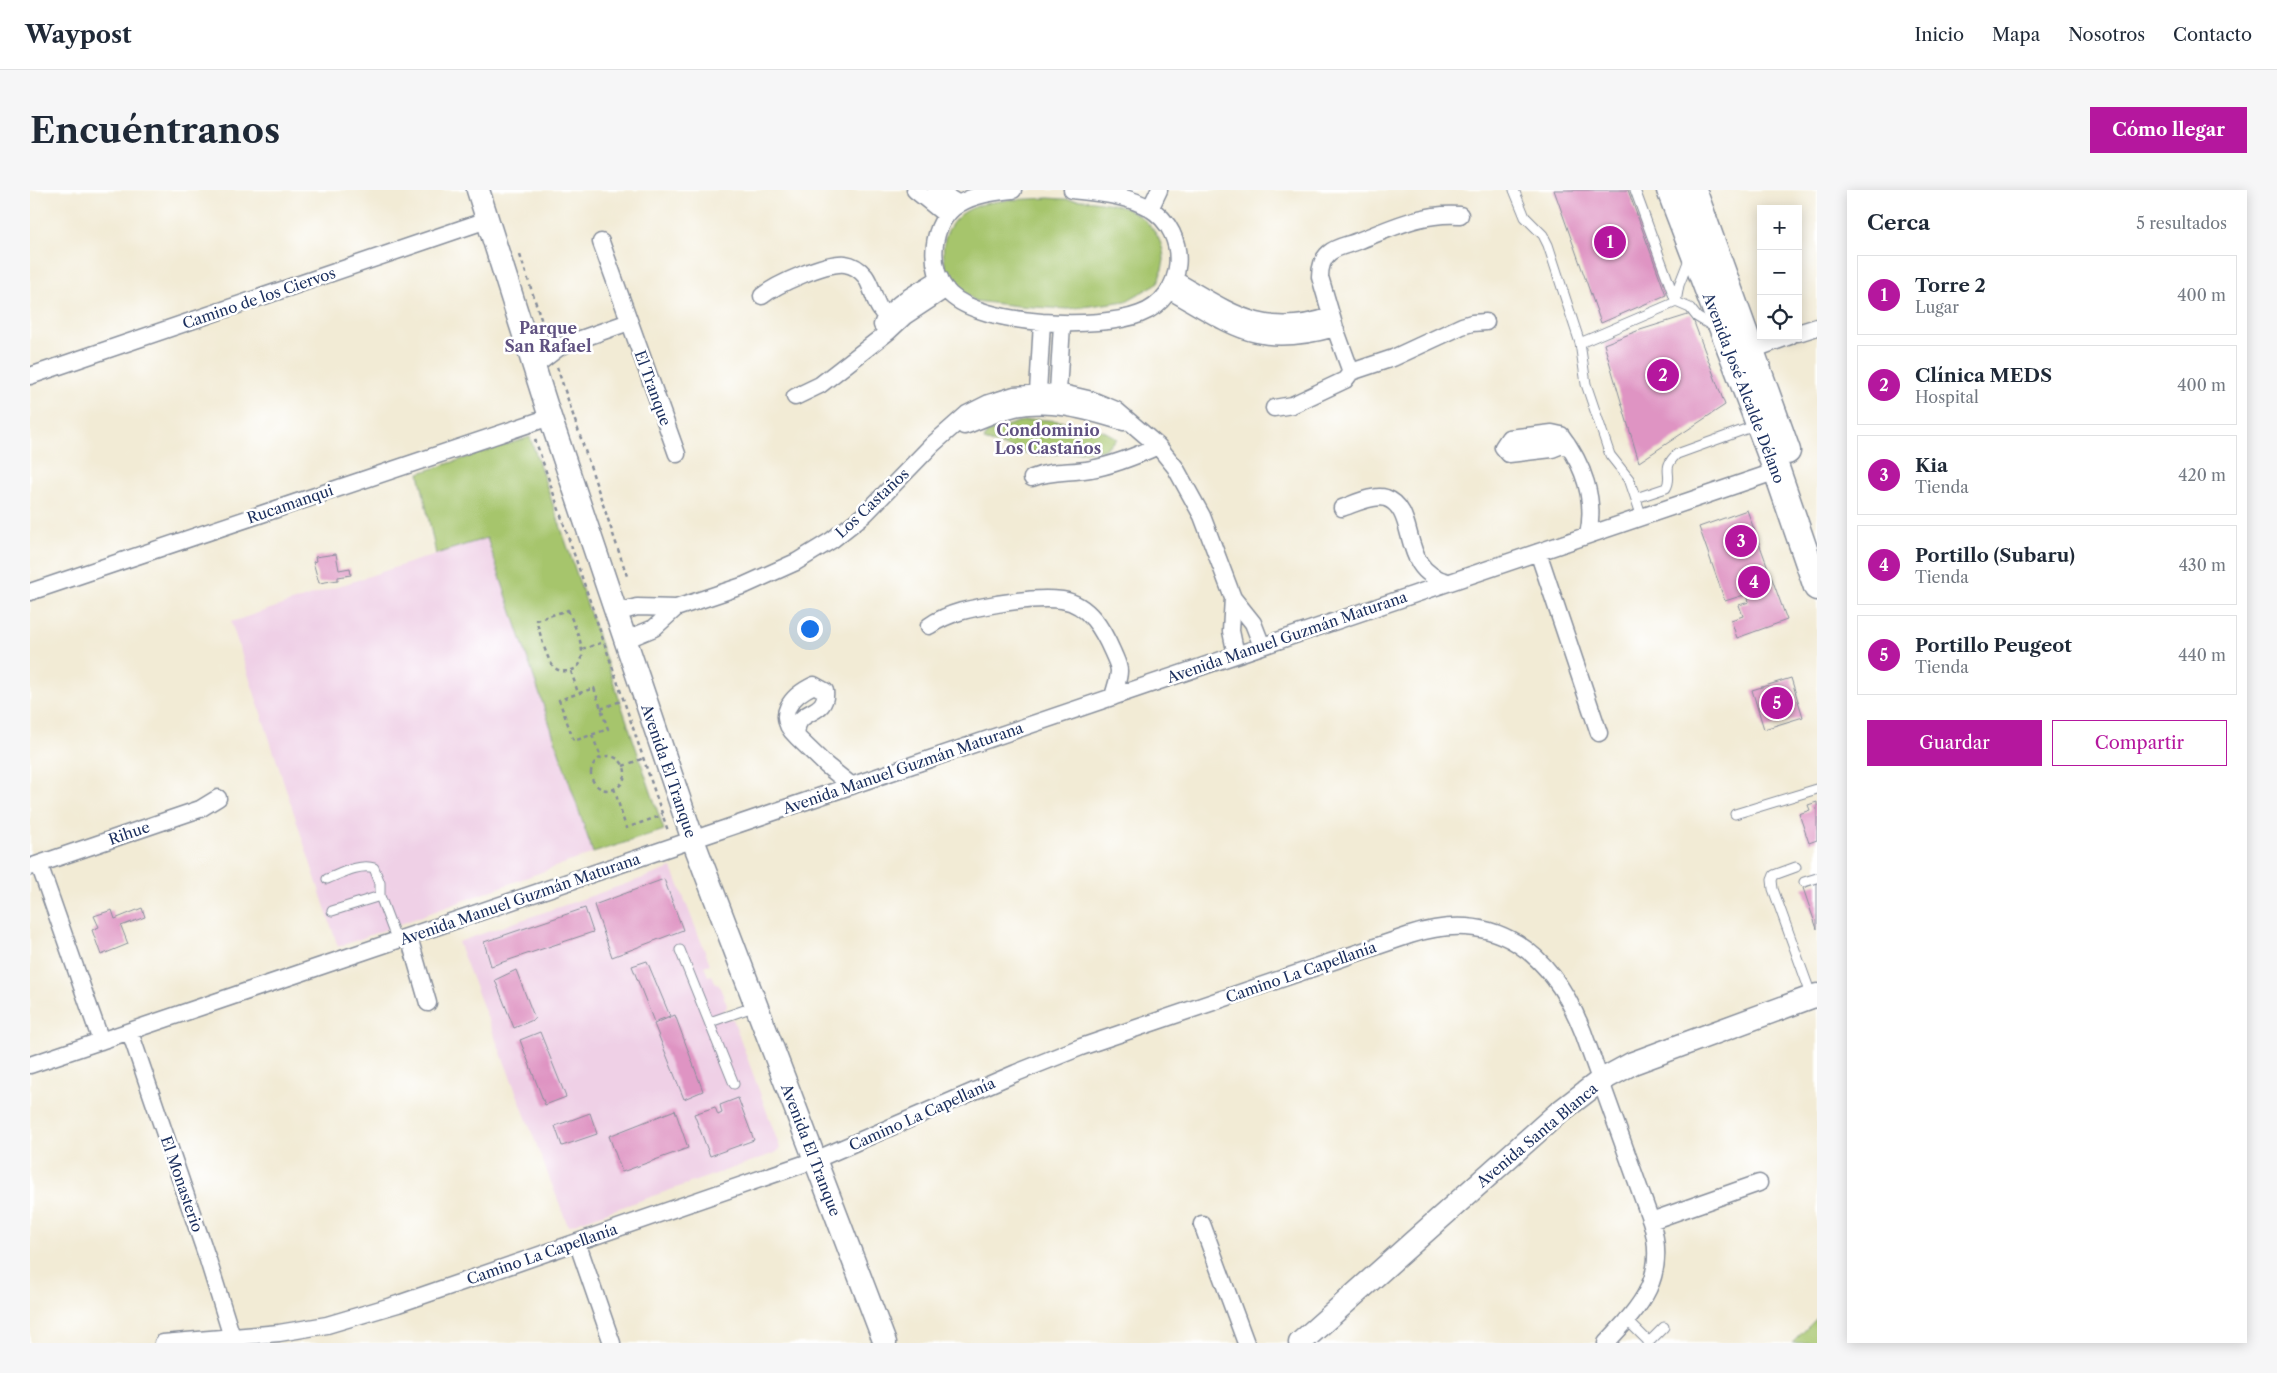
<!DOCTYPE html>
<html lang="es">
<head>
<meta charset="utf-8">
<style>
	:root { --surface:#fff; --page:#f6f6f7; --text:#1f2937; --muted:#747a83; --line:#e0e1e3; --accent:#b5179e }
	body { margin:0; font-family:"Libre Caslon Text",serif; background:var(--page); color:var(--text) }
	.controls { position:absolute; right:15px; top:15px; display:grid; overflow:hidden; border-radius:0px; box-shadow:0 2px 12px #0003 }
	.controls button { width:45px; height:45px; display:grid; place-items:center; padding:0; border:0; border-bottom:1px solid var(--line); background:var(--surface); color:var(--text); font:25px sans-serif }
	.you { position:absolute; left:779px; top:438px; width:18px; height:18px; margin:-12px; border:4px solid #fff; border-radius:50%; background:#1a73e8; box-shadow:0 0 0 8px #1a73e833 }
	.badge { display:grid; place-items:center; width:32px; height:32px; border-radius:50%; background:var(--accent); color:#fff; font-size:16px; font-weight:700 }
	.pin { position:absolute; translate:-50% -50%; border:2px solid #fff; box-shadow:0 1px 5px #0006 }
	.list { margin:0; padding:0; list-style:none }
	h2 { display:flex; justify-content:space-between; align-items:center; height:65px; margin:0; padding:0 20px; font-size:21px }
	h2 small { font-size:16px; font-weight:400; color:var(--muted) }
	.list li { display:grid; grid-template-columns:32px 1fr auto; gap:15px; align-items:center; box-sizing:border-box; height:80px; margin:0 10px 10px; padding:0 10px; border:1px solid var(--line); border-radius:0px }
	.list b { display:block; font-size:19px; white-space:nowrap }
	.list p { margin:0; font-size:16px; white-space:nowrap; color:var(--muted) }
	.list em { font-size:16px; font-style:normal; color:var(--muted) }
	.actions { display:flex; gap:10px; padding:15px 20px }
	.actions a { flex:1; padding:11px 0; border:1px solid var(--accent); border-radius:0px; text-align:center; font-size:18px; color:var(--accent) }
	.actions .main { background:var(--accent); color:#fff }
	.icon { flex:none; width:28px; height:28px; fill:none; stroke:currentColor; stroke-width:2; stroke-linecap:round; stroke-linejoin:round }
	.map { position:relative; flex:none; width:1787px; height:1153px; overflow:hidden; border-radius:0px }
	header { display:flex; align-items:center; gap:30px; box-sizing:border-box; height:70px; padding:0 25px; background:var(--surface); border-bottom:1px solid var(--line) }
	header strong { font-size:24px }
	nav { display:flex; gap:28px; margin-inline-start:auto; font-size:18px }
	.intro { display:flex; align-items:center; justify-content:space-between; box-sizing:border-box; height:120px; padding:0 30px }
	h1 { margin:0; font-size:35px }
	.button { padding:12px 22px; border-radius:0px; background:var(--accent); color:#fff; font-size:18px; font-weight:700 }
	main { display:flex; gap:30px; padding:0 30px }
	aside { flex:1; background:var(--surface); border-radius:0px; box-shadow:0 2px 12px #0003 }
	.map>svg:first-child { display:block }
</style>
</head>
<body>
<header>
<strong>Waypost</strong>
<nav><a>Inicio</a><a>Mapa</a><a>Nosotros</a><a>Contacto</a></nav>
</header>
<div class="intro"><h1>Encuéntranos</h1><a class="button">Cómo llegar</a></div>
<main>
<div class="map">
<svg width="1787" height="1153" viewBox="0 0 1787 1153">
	<rect width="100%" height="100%" fill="#fff"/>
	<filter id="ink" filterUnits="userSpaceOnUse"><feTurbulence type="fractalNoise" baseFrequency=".02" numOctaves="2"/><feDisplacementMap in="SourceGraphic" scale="10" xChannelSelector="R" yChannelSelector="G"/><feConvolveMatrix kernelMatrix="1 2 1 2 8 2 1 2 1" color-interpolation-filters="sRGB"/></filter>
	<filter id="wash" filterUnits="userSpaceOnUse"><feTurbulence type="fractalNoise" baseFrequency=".0096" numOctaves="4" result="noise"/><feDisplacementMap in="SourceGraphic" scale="20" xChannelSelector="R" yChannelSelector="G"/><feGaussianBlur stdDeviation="1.12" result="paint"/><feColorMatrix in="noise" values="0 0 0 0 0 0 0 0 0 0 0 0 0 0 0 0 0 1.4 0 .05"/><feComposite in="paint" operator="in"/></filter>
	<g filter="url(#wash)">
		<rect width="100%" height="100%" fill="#f2ebd5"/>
		<path fill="#efd0e6" d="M457 347 563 663 308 757 201 432Z
			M642 678 680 774 674 776 678 786 682 785 686 794 688 793 697 815 696 819 692 820 696 829H703L750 958 747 962 734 967 538 1036 428 752Z"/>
		<path fill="#a6c56c" stroke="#607a65" d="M1018 8C1055 11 1101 7 1124 41 1130 49 1134 60 1134 70 1133 77 1130 86 1128 93L1096 111 1038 119 988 116 945 111 917 88C916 78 912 64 914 53 924 5 980 11 1018 8Z
			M1008 229C1034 232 1065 232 1087 249L1073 260 1006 266 954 250 957 242 988 232Z
			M500 247 634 640 563 663 457 348 406 364 389 283Z
			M1787 1128V1153H1762Z"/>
		<g id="blocks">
			<path fill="#df94c3" d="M1524 0H1598L1636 105 1571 133Z
				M1661 124 1695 215 1609 272 1574 154 1607 141Z
				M1717 320 1757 430 1707 448 1701 430 1713 426 1709 415 1719 412 1717 404 1695 411 1669 337Z
				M306 364 309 380 320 378 321 385 308 387V390L289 393 283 372 286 371 285 367Z
				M1761 488 1773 527 1734 539 1722 500Z
				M1787 612V650L1779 653 1769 624 1780 620 1778 615Z
				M634 689 653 740 582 767 564 715Z
				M1787 693V739L1773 698Z
				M112 718 115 727 91 736 98 754 71 765 62 740 69 737 64 726 82 720 85 729Z
				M555 718 563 742 461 776 454 752Z
				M617 771 640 826 624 832 602 776Z
				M486 780 505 829 484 838 465 790Z
				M645 825 673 901 654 909 624 834Z
				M510 842 536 907 515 915 490 850Z
				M708 908 724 950 680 966 664 924 685 917 688 925 692 923 690 915Z
				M645 920 658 958 592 982 579 946Z
				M560 923 567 944 532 956 525 936Z"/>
		</g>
	</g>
	<g filter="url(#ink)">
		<use href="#blocks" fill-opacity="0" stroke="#868d9a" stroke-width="1"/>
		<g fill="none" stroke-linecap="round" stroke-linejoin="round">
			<defs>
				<path id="lane" d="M1484 0 1495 27 1513 45 1518 55 1550 153 1556 194 1580 265 1599 289 1612 327
					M1605 0 1646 112 1660 118 1667 127 1687 139
					M1646 112 1649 95 1660 67
					M1550 153 1646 112
					M1606 308 1636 298C1644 285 1630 279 1647 264L1727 235
					M1705 624 1787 599
					M1766 677 1744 685 1742 690 1743 699 1782 807
					M297 689C310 684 330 673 344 678L350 693V706L367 751
					M1774 692 1787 688
					M302 721 350 706
					M650 760 704 894
					M680 832 726 816
					M1597 1130 1619 1152
					M1618 1153 1634 1137"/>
				<path id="street" d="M885 0 916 25
					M906 0 929 14
					M983 0C965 2 945 4 929 14 900 31 896 81 920 104 953 136 1068 140 1110 124 1156 107 1161 43 1119 18 1097 5 1067 3 1042 0
					M1120 19 1129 0
					M571 52 647 264
					M1145 90C1201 122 1234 149 1301 126
					M1140 101C1206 138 1227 160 1305 138
					M732 106C747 94 796 72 815 74 823 75 830 80 835 86 844 98 845 122 860 128L875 126 916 99
					M1012 132 1008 202 1013 211
					M852 135C857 116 893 99 910 88
					M1768 143 1787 137
					M496 149 531 156
					M1722 160 1760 146
					M505 176 531 156 599 132
					M1321 182 1305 138 1290 87C1290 78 1292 69 1299 63 1307 56 1319 55 1328 51 1362 38 1393 22 1430 25
					M0 186 457 30
					M765 207 790 195 858 142 875 126
					M1020 210 1028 202 1032 134
					M1244 218 1262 215 1315 190 1321 182 1363 168 1432 136 1442 133 1456 132
					M934 236C951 230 967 222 985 218 1023 210 1058 222 1094 232
					M1537 253 1522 259 1479 264 1473 257 1479 248 1522 243 1531 245C1553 274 1566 309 1558 345
					M1002 288C1021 280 1041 283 1061 279 1084 275 1106 266 1128 256
					M1312 318C1324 314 1343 304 1356 308 1390 320 1367 381 1418 392
					M1508 362 1569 543
					M0 402 520 227
					M1203 408 1223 433 1232 456
					M586 423 607 417 646 418 715 395 766 372 802 350 835 324 903 254 937 224 959 213 984 205 1028 202 1062 210 1086 220 1128 256 1145 277 1172 326 1203 408 1201 441 1206 465
					M899 436C919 422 943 418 967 414 987 411 1011 407 1032 410 1059 414 1073 440 1083 463 1085 468 1089 475 1089 481 1089 489 1085 498 1083 507
					M595 450 624 438 646 418
					M784 495 795 501C798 528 762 517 767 547 744 525 761 506 784 495Z
					M767 547 796 575 822 596
					M9 674 71 851
					M0 677 170 619 188 608
					M379 747 398 813
					M100 842 178 1070 202 1147
					M0 875 1747 281
					M1621 1031 1729 993
					M1172 1034 1216 1153
					M547 1052 582 1153
					M133 1153 249 1143 297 1135 368 1114 785 970 986 883 1051 857 1380 745C1466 717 1522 763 1553 842L1621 1031C1638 1087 1612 1115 1576 1153"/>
				<path id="secondary" d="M448 0 520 227 663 650 855 1153
					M1270 1153 1527 924 1570 891 1603 873 1787 805"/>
				<path id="primary" d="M1640 0 1747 281 1787 397
					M1663 0 1757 261"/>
			</defs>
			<use href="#lane" stroke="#868d9a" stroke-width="11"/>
			<use href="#street" stroke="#868d9a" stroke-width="19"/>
			<use href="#secondary" stroke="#868d9a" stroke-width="25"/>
			<use href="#primary" stroke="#868d9a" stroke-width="29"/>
			<path stroke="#868d9a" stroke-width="2.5" stroke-dasharray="4 4" stroke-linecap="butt" d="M490 65 514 138
				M527 177 598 389
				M505 249 638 641
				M538 420C544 436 566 475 539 481 534 482 528 481 524 477 516 469 510 442 506 430Z
				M552 459 574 452
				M541 481 548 503
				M564 498 578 539 544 551 529 510Z
				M571 519 593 510
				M562 545 571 567
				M561 583a17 17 0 1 1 34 0a17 17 0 1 1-34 0Z
				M593 576 614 568
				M584 598 596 638 633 625"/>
			<use href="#lane" stroke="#fff" stroke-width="9"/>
			<use href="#street" stroke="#fff" stroke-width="16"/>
			<use href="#secondary" stroke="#fff" stroke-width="22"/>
			<use href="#primary" stroke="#fff" stroke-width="26"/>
		</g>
	</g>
	<g text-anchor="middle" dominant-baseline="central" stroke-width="5" stroke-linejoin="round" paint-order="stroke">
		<g font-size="15" fill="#1b2f5e" stroke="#fff">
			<text transform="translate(229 108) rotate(-19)">Camino de los Ciervos</text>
			<text transform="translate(623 198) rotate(70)">El Tranque</text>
			<text transform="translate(1714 198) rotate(69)">Avenida José Alcalde Délano</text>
			<text transform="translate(842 313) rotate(-43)">Los Castaños</text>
			<text transform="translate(260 314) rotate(-19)">Rucamanqui</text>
			<text transform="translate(1257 447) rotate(-19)">Avenida Manuel Guzmán Maturana</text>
			<text transform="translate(873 578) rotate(-19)">Avenida Manuel Guzmán Maturana</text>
			<text transform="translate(639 581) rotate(71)">Avenida El Tranque</text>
			<text transform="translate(99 643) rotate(-19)">Rihue</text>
			<text transform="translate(490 709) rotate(-19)">Avenida Manuel Guzmán Maturana</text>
			<text transform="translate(1271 782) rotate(-19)">Camino La Capellanía</text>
			<text transform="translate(892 924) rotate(-24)">Camino La Capellanía</text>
			<text transform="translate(1507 945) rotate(-40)">Avenida Santa Blanca</text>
			<text transform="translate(781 960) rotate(69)">Avenida El Tranque</text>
			<text transform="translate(152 994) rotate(71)">El Monasterio</text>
			<text transform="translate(512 1064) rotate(-19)">Camino La Capellanía</text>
		</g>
		<g font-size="16" font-weight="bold" fill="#605281" stroke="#fff">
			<text x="518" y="138">Parque<tspan x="518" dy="18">San Rafael</tspan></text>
			<text x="1018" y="240">Condominio<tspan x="1018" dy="18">Los Castaños</tspan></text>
		</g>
	</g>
</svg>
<div class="controls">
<button>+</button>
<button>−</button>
<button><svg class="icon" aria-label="locate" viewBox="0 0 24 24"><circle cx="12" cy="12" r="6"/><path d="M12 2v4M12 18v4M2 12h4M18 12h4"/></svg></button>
</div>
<div class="you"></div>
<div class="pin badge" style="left:1580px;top:52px">1</div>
<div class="pin badge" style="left:1633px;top:185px">2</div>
<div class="pin badge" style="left:1711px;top:351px">3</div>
<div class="pin badge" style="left:1724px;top:392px">4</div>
<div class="pin badge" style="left:1747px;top:513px">5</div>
</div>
<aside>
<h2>Cerca<small>5 resultados</small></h2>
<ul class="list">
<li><span class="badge">1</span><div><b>Torre 2</b><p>Lugar</p></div><em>400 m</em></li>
<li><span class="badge">2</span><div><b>Clínica MEDS</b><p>Hospital</p></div><em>400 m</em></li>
<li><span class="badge">3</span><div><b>Kia</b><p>Tienda</p></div><em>420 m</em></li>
<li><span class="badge">4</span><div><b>Portillo (Subaru)</b><p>Tienda</p></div><em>430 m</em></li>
<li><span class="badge">5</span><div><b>Portillo Peugeot</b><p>Tienda</p></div><em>440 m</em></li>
</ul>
<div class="actions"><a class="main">Guardar</a><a>Compartir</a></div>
</aside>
</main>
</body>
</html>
